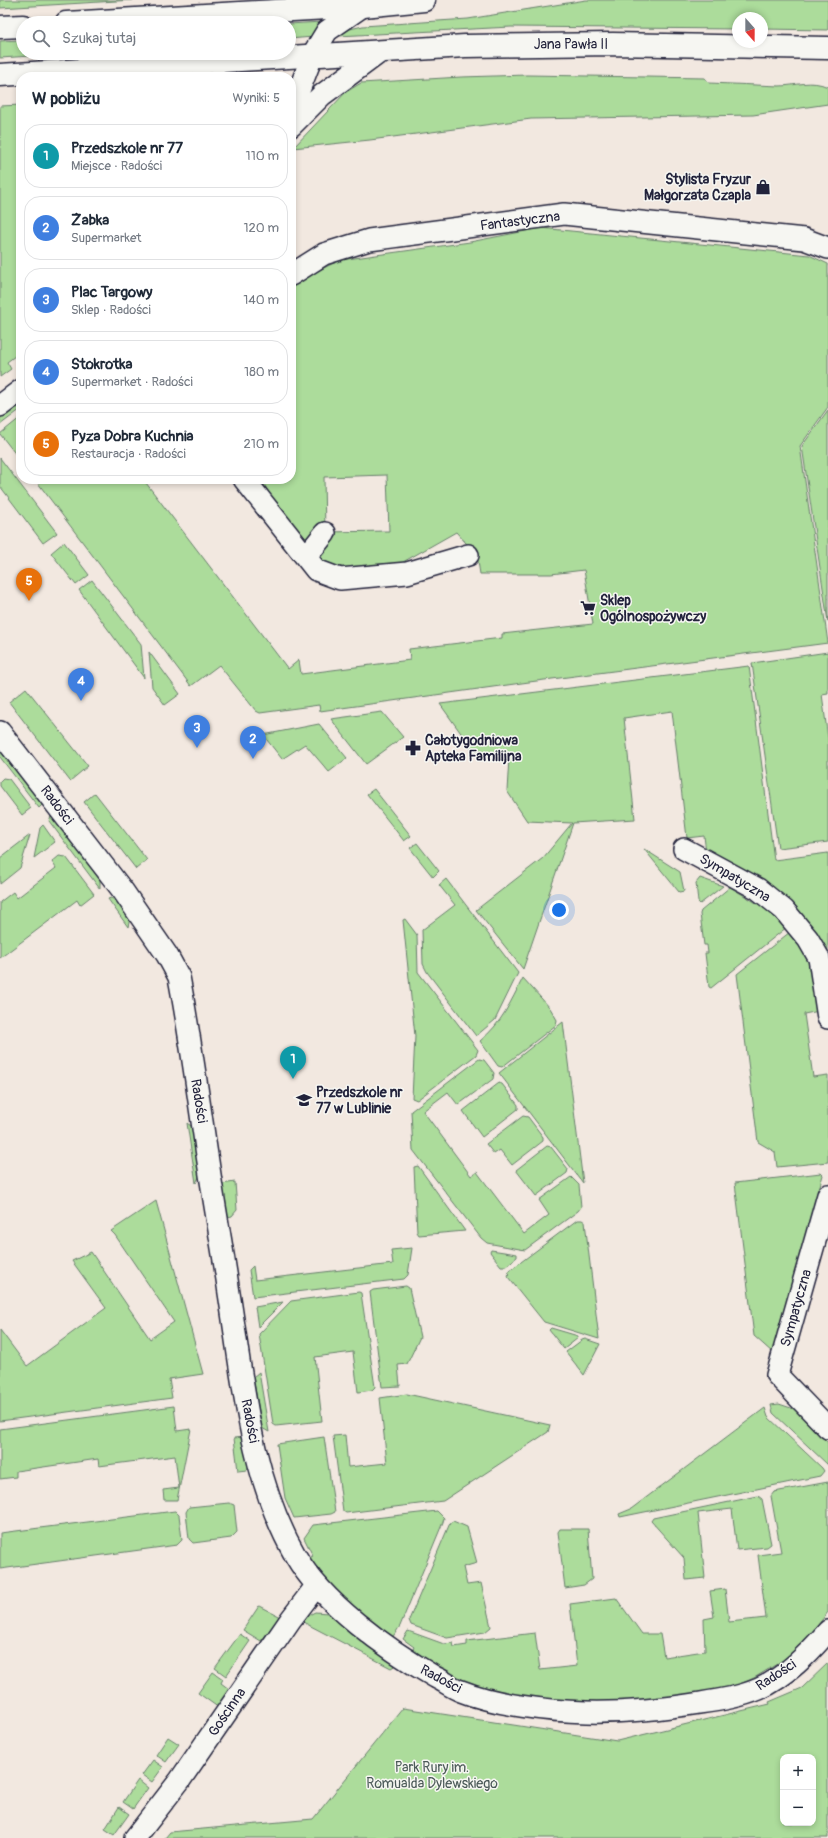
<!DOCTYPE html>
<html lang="pl">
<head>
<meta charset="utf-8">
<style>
	:root { --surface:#fff; --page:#f2f2f3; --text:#1f2937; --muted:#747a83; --line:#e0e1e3; --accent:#1a73e8 }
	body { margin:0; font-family:Pangolin,sans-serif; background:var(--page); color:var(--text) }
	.controls { position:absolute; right:12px; bottom:12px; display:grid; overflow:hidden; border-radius:8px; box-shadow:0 2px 6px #0003 }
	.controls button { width:36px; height:36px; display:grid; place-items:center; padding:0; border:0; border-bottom:1px solid var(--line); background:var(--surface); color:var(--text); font:20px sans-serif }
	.compass { position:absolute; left:732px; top:12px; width:36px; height:36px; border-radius:50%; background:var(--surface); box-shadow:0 2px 6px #0003; rotate:159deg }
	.you { position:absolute; left:559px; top:910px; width:14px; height:14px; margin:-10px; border:3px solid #fff; border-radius:50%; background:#1a73e8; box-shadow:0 0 0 6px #1a73e833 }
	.badge { display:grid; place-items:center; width:26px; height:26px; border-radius:50%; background:var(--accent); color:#fff; font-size:13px; font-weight:700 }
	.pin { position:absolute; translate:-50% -33px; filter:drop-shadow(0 1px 2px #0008) }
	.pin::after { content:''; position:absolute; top:21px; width:14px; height:12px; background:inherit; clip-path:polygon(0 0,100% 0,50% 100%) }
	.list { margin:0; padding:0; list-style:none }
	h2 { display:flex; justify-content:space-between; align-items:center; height:52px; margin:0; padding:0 16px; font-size:17px }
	h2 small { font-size:13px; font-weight:400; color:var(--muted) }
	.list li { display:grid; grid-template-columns:26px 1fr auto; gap:12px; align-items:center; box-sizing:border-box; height:64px; margin:0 8px 8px; padding:0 8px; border:1px solid var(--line); border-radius:16px }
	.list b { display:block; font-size:15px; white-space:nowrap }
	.list p { margin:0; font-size:13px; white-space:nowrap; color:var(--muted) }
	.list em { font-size:13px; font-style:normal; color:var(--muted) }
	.icon { flex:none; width:22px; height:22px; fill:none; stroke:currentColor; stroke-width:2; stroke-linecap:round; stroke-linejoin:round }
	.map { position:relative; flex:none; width:828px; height:1838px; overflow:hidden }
	.search { position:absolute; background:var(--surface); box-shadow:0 2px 6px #0003; left:16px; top:16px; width:280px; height:44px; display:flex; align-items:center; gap:10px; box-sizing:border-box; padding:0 14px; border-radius:22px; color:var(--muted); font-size:15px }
	.panel { position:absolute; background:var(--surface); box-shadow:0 2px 6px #0003; left:16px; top:72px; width:280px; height:412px; border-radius:16px }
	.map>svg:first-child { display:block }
</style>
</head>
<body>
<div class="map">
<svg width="828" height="1838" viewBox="0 0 828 1838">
	<rect width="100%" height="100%" fill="#f2e8e0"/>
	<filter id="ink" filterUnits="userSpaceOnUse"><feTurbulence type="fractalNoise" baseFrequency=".025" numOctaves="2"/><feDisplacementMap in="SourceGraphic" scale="8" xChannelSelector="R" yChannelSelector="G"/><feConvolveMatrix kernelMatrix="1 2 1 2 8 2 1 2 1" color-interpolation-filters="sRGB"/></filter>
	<g filter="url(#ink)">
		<path fill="#acdc9b" stroke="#677f6b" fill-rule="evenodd" d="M0 0H133L0 8Z
			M586 0H828V30L762 29V18H738V29L511 27 338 36 350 29 363 26 468 19Z
			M322 22 313 37 289 39V24Z
			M23 40V53H79L0 58V41Z
			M528 75 705 78 709 83C733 84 756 85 779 86 795 86 812 79 828 87V104L753 115 531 119 370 140 293 148 346 92 361 83 461 77Z
			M21 105V361L15 356 7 362 11 369 0 377V106Z
			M541 228 809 255 828 264V407L800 446 828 643 529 682 320 711 319 705 260 713 256 711 219 665 191 686 35 479H143L288 669 299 660 301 674 410 660 409 649 502 638V634L593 624 584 570 551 574H480L477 555 456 532 403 562 407 573 340 579 306 557 261 479H291V284L340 260 470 242ZM387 475 389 531 325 532 324 477Z
			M13 406 21 409 0 425V416Z
			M828 410V622L802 446Z
			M21 417V461L0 434Z
			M0 458 57 533 43 543 0 486Z
			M64 542 89 575 76 585 51 553Z
			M92 580 141 644 144 678 79 590Z
			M149 652 180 694 165 705 152 687Z
			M828 652V693L822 694 828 739V842L778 848 752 663Z
			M749 666 774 860 828 853V1018L819 958 795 924 707 860 704 836 687 838 672 711 624 718 635 819 573 823 523 969 476 910 543 858 572 823 527 821 507 791 509 758 473 750 440 704Z
			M26 688 88 766 70 781 9 702Z
			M382 712 403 737 366 764 331 719Z
			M319 724 347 758 329 772 305 744 282 759 263 735Z
			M0 750 43 804 39 808 0 757Z
			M3 778 9 779 31 808 22 815 0 786V781Z
			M374 789 411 836 404 841 367 794Z
			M95 793 147 860 136 869 84 802Z
			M51 816 100 880V889L49 821Z
			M43 825 55 842 34 858 40 828Z
			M30 835 20 868 0 884V858Z
			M417 843 439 871 433 877 410 848Z
			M644 849 680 872 684 891 679 892Z
			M59 856 66 857 94 894 80 905 77 900 0 958V902L13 892 17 898 56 868 52 862Z
			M700 878 723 886 700 904 698 902 696 883Z
			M446 879 518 973 495 1020 476 1036 427 972 423 964 422 930 455 905 439 885Z
			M730 887 768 910 787 927 711 988 709 987 705 953H708L707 945H704L700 914 701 911Z
			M111 898 117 901 130 918 128 927 108 899Z
			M405 919 417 935 418 972 478 1050 476 1055 417 1100 412 1098 415 1036 403 920Z
			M790 932 809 958 819 1011 804 1014 813 1077 828 1075V1162L777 1167 775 1152 758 1142 737 974Z
			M523 978 550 1008 557 1020 556 1025 502 1067 498 1066 480 1041C502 1023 510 1003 523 978Z
			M563 1022 583 1183 499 1073Z
			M479 1059 484 1060 494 1073 493 1079 458 1105 448 1092 423 1111 471 1176 477 1172 524 1234 549 1215 539 1200 571 1177 579 1185 581 1207 578 1211 525 1250 487 1243 481 1238 413 1150 411 1111Z
			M499 1083 502 1084 518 1105V1109L482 1137 463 1111Z
			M523 1116 528 1117 543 1137V1141L512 1165 500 1150 494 1154 486 1144Z
			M187 1123 195 1129 200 1175 196 1183Z
			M547 1146 551 1147 568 1169 567 1173 536 1196 516 1170Z
			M418 1166 465 1231 419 1235 417 1232 414 1167Z
			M821 1173 823 1175 773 1353 754 1336 735 1183Z
			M235 1182 237 1210 232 1216 228 1217 222 1184Z
			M156 1201 203 1374 169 1379 172 1398 0 1421V1330L27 1366 106 1308 72 1261 91 1252 150 1339 174 1322 115 1235 111 1231Z
			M577 1220H582L585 1222 599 1339 544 1322 508 1277 509 1271Z
			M412 1248 408 1275 404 1279 253 1297 249 1270 253 1266 255 1280 393 1264 391 1250Z
			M491 1250 517 1254V1257L506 1266H501L490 1252Z
			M406 1286 409 1288 420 1337 407 1364 398 1365 400 1386 382 1387 370 1292 373 1290Z
			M359 1292 361 1293 375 1387 372 1390 358 1392 353 1352 315 1357 322 1421 276 1426 273 1424 259 1334 291 1301Z
			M283 1302 258 1327 255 1307Z
			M551 1328 578 1336V1338L564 1349 549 1330Z
			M585 1339 600 1344 584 1375 566 1352 582 1340Z
			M259 1372 269 1432 262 1428 253 1377Z
			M407 1394 550 1425 548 1432 443 1501 346 1513 343 1511 333 1436 345 1435 348 1467 387 1463 380 1398Z
			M779 1404 794 1409 828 1443V1465L773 1413 771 1405Z
			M174 1406 177 1431 191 1429 177 1500H164L163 1490 179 1488 175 1456 99 1466 98 1459 16 1471V1477L0 1479V1429Z
			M765 1408 768 1417 822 1468 824 1471 820 1476 620 1517 619 1514 631 1509Z
			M243 1437 249 1466 247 1470 238 1471 234 1438Z
			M324 1437 335 1512 331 1514 294 1518 285 1498 277 1444Z
			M828 1482V1612L806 1641 782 1661 754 1678 738 1685 696 1693 591 1707 508 1694 471 1684 438 1668 412 1651 414 1647 403 1639 408 1631 444 1644 453 1643 454 1647 467 1645V1641L535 1633 540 1670 577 1666 570 1604 616 1598 642 1634H660L664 1657 705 1651 704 1619 714 1617 710 1591 725 1589 729 1622 766 1618 758 1555 781 1552 771 1496 774 1492Z
			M758 1496 762 1499 771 1544 767 1547 737 1550 732 1509 698 1513 705 1578 686 1580 684 1558 651 1521 653 1518Z
			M229 1503 234 1505 237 1532 231 1538 193 1543 189 1539 186 1512 189 1507Z
			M175 1511 179 1515 182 1540 177 1545 0 1569V1533Z
			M437 1511 444 1518 443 1522 400 1626 392 1638C361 1614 333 1590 309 1558L313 1556 304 1538 313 1525Z
			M453 1521 467 1527 477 1563 463 1567 467 1585 481 1583 491 1627 485 1632 447 1638 411 1625 409 1620 450 1523Z
			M560 1529H588L592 1579 584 1585 565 1588 558 1532Z
			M259 1606 280 1617 261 1641 243 1630Z
			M315 1612 328 1613 336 1618 396 1665 391 1668 303 1622 309 1615Z
			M240 1634 250 1641 226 1676 215 1668Z
			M828 1663V1838H165L170 1832 313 1819 403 1708 617 1741 770 1704 769 1702 802 1688ZM783 1757H813V1823H783Z
			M213 1672 223 1679 221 1683 229 1689V1694L219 1708 198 1693Z
			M168 1737 179 1744 166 1762 156 1755Z
			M153 1760 163 1767 152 1782 142 1775Z
			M138 1780 148 1788 133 1809 123 1802Z
			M119 1807 129 1814 114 1835 105 1829Z"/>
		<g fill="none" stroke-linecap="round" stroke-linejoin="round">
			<defs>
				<path id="minor" d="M291 111 313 54 327 31 363 6
					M291 126 322 95 380 52
					M291 275 324 254 369 240 564 214 804 239 828 248
					M0 406 21 390
					M244 479 316 570 340 579 407 573 468 555
					M306 557 325 533
					M0 732 123 891 167 955 179 977C191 1040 199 1104 209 1168 215 1209 223 1251 229 1293 243 1381 250 1476 295 1555 323 1604 387 1649 435 1677 444 1681 452 1688 461 1691 496 1705 549 1711 586 1712 625 1713 662 1709 700 1703 720 1700 740 1697 759 1689 786 1677 809 1653 828 1631
					M684 849 758 889 784 910 808 939 819 958 828 1018
					M828 1195 777 1375 828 1428
					M135 1838 180 1780 291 1619 317 1585"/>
				<path id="primary" d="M66 23 363 6 424 0
					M0 27 23 26
					M0 75 465 46 613 44 828 48"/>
			</defs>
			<use href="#minor" stroke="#22223b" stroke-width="24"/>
			<use href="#primary" stroke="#22223b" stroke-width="25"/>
			<use href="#minor" stroke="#f6f6f2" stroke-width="21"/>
			<use href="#primary" stroke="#f6f6f2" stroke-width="22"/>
		</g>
	</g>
	<defs>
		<symbol id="shop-bare" viewBox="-9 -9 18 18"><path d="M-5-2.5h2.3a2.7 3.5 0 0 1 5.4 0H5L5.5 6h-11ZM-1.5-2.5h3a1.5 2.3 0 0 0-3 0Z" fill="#22223b" stroke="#f6f6f2" stroke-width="2.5" paint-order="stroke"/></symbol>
		<symbol id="supermarket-bare" viewBox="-9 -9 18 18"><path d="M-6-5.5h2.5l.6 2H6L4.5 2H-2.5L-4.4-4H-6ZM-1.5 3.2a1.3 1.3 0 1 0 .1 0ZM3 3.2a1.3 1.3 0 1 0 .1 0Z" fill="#22223b" stroke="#f6f6f2" stroke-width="2.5" paint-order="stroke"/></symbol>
		<symbol id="pharmacy-bare" viewBox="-9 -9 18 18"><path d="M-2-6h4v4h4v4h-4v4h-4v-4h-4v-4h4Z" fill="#22223b" stroke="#f6f6f2" stroke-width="2.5" paint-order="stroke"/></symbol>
		<symbol id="school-bare" viewBox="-9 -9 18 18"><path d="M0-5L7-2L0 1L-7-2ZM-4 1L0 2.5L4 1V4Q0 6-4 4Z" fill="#22223b" stroke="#f6f6f2" stroke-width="2.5" paint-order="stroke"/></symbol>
	</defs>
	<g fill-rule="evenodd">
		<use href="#shop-bare" x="752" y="176" width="22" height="22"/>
		<use href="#supermarket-bare" x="577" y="597" width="22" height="22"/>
		<use href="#pharmacy-bare" x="402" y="737" width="22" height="22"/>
		<use href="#school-bare" x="293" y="1089" width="22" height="22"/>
	</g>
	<g text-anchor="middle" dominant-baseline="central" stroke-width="3" stroke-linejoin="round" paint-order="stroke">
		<g font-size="14" fill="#22223b" stroke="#f6f6f2">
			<text x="571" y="44">Jana Pawła II</text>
			<text transform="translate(520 221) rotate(-7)">Fantastyczna</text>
			<text transform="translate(57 805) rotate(53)">Radości</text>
			<text transform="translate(735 878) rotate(31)">Sympatyczna</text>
			<text transform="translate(199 1101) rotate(81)">Radości</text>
			<text transform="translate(796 1308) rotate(-74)">Sympatyczna</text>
			<text transform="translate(250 1421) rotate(79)">Radości</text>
			<text transform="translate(776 1675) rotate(-33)">Radości</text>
			<text transform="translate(441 1679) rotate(28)">Radości</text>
			<text transform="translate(227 1712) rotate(-56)">Gościnna</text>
		</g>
		<g font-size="14" font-weight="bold" fill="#22223b" stroke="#f6f6f2" text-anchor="start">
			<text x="751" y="179" text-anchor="end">Stylista Fryzur<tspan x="751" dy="16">Małgorzata Czapla</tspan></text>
			<text x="600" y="600">Sklep<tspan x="600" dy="16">Ogólnospożywczy</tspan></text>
			<text x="425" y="740">Całotygodniowa<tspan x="425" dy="16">Apteka Familijna</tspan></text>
			<text x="316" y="1092">Przedszkole nr<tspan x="316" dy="16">77 w Lublinie</tspan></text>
		</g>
		<g font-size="14" fill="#4b5a58" stroke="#f6f6f2">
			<text x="432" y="1767">Park Rury im.<tspan x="432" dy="16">Romualda Dylewskiego</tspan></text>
		</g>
	</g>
</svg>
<div class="controls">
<button>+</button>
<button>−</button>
</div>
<svg class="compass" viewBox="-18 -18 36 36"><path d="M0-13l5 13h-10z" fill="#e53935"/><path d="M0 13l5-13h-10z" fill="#747a83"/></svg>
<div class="you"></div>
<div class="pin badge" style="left:293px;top:1079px;background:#0f9aa8">1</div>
<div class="pin badge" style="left:253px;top:759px;background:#3f7fe0">2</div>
<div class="pin badge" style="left:197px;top:748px;background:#3f7fe0">3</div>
<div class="pin badge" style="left:81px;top:701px;background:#3f7fe0">4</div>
<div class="pin badge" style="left:29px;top:601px;background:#e8710a">5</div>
<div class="search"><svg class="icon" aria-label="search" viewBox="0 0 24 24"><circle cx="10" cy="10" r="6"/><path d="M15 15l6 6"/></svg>Szukaj tutaj</div>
<section class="panel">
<h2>W pobliżu<small>Wyniki: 5</small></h2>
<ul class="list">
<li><span class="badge" style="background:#0f9aa8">1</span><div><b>Przedszkole nr 77</b><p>Miejsce · Radości</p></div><em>110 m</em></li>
<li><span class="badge" style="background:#3f7fe0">2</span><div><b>Żabka</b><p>Supermarket</p></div><em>120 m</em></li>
<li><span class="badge" style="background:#3f7fe0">3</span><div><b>Plac Targowy</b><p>Sklep · Radości</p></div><em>140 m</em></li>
<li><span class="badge" style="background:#3f7fe0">4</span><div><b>Stokrotka</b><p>Supermarket · Radości</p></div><em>180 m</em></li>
<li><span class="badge" style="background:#e8710a">5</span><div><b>Pyza Dobra Kuchnia</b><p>Restauracja · Radości</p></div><em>210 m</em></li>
</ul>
</section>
</div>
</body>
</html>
